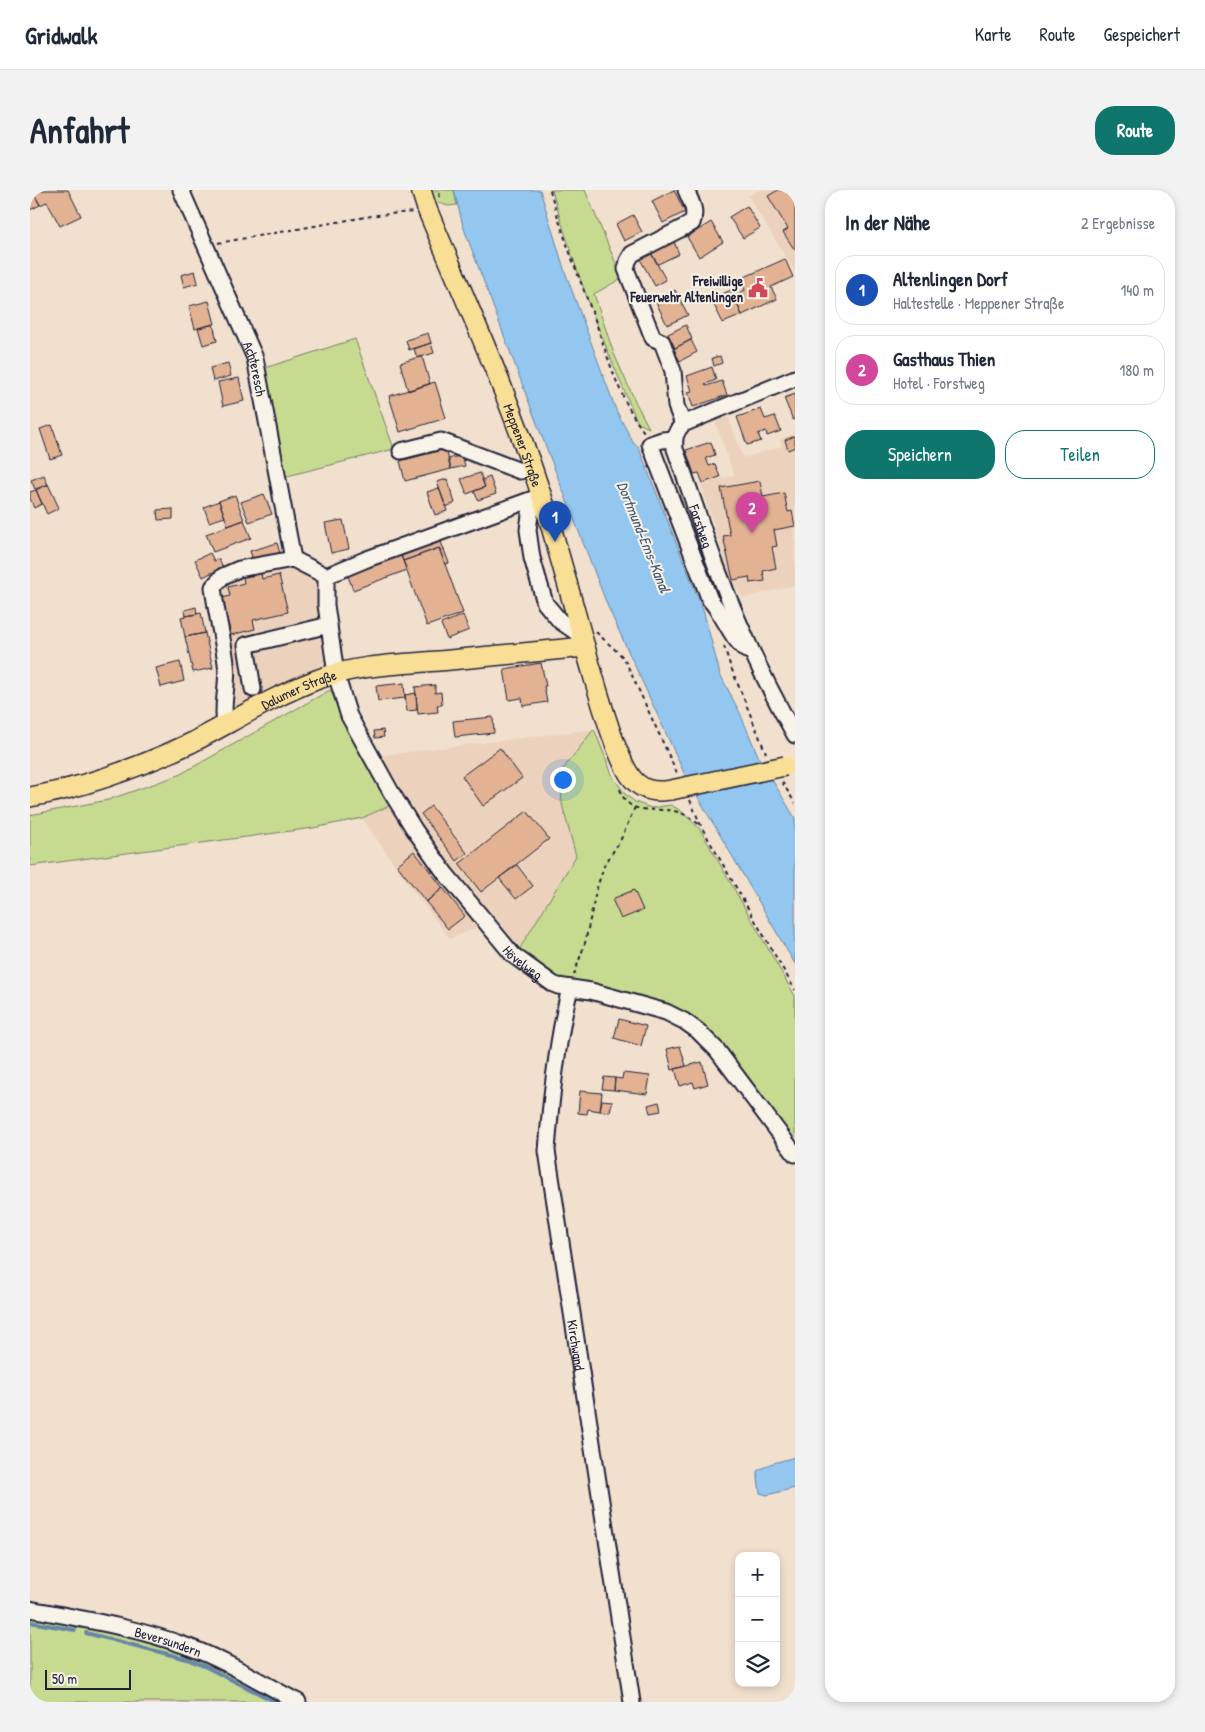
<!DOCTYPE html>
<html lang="de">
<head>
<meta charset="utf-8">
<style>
	:root { --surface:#fff; --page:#f2f2f3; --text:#1f2937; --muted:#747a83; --line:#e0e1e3; --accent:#0f766e }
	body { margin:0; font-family:"Patrick Hand",sans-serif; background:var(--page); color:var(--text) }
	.controls { position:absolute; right:15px; bottom:15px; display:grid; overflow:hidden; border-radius:10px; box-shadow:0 2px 8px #0003 }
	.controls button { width:45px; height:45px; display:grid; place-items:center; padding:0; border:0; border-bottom:1px solid var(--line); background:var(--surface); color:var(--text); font:25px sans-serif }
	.scale { position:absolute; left:15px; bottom:12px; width:86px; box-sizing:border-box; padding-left:5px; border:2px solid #22223b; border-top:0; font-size:14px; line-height:18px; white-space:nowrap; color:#22223b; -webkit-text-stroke:4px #f7f3e8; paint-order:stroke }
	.you { position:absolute; left:532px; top:589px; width:18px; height:18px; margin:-12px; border:4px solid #fff; border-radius:50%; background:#1a73e8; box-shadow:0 0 0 8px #1a73e833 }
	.badge { display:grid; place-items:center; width:32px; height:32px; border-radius:50%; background:var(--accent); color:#fff; font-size:16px; font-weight:700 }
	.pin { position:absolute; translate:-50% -41px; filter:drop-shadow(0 1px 2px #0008) }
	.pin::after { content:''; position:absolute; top:26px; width:18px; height:15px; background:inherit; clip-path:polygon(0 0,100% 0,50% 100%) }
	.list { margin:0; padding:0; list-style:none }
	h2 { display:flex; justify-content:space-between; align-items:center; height:65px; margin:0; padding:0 20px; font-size:21px }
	h2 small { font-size:16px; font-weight:400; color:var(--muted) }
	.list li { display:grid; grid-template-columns:32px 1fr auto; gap:15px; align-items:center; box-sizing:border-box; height:70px; margin:0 10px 10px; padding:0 10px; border:1px solid var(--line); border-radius:20px }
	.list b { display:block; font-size:19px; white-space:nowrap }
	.list p { margin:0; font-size:16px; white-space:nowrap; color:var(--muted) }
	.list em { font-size:16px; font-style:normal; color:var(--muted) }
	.actions { display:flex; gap:10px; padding:15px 20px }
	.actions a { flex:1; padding:11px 0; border:1px solid var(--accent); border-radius:20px; text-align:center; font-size:18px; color:var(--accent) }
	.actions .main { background:var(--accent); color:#fff }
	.icon { flex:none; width:28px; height:28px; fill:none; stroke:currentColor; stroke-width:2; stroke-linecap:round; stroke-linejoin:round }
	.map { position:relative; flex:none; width:765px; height:1512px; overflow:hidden; border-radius:20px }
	header { display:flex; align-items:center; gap:30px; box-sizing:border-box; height:70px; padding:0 25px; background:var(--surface); border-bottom:1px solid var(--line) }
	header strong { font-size:24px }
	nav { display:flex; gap:28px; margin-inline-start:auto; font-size:18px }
	.intro { display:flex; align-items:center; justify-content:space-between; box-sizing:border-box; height:120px; padding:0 30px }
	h1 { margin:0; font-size:35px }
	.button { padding:12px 22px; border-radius:20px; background:var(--accent); color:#fff; font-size:18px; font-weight:700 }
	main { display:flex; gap:30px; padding:0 30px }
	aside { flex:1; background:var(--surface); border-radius:20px; box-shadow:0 2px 8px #0003 }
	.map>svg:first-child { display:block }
</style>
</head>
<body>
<header>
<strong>Gridwalk</strong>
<nav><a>Karte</a><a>Route</a><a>Gespeichert</a></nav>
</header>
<div class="intro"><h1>Anfahrt</h1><a class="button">Route</a></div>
<main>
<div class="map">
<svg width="765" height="1512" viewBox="0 0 765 1512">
	<rect width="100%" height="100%" fill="#f1e0ce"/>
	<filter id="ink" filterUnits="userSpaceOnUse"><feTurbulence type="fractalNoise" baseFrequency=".02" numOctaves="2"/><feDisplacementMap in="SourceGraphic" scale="10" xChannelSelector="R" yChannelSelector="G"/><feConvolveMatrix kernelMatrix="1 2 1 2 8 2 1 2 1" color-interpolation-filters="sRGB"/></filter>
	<g filter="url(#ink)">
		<path fill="#ecd2bc" d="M728 0H765V82L718 6Z
			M698 226 713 268 752 256 750 249 765 244V395L714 408 702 393 671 294 704 285 685 232Z
			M259 377 283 386 285 392 297 468 289 478 201 518 189 403 193 393 200 389Z
			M564 539 530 583 532 614 546 666 486 763 458 733 420 749 378 694 332 628 361 615 346 566Z"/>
		<path fill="#c7db90" stroke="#747e66" d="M401 0H424L427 15 418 16 405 12Z
			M522 0H555L592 88 564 104 584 164 606 213 619 238 608 233C575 157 544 80 522 0Z
			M325 149 364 259 253 287 232 179Z
			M300 500 361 615 332 628 283 638 0 676V625L78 610 149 585Z
			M564 539 583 587 595 604 605 612 621 618 641 615 651 621 670 639 765 806V963L669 840 529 794 487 763 546 666 532 614 530 583Z
			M0 1424 155 1458 256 1512H0Z"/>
		<path fill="#93c7f0" stroke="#6685a8" d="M424 0H510L534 79 586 220 604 254 608 256 674 423 690 484 710 523 729 568 765 628V774L655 585 578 417 506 231 433 36Z
			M765 1267V1298L737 1305 730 1303 727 1281 740 1274Z"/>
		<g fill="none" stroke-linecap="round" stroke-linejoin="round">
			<path stroke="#6685a8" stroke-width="4" d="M0 1432 45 1440
				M56 1443 157 1469 176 1477 246 1512"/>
		</g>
		<path fill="#e2b293" stroke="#22223b" d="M2 0H38L51 26 30 36 17 12 10 15Z
			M644 0 655 22 633 33 622 11Z
			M748 0H765V58L764 59 753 42 758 39 738 6Z
			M3 2 10 15 0 20V3Z
			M717 16 730 38 713 48 699 27Z
			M603 25 612 42 594 51 586 34Z
			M681 32 693 52 669 67 657 47Z
			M644 52 649 64 628 74 621 63Z
			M621 63 636 90 625 96 610 69Z
			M755 69 763 87 741 97 747 109 712 125 703 105 715 100 710 89Z
			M165 81 168 93 154 97 151 85Z
			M645 100 658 125 637 135 625 110Z
			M701 100 712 125 693 133 681 109Z
			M179 111 185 134 165 139 159 116Z
			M183 134 187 151 173 155 168 138Z
			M656 135 662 149 645 158 638 144Z
			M398 143 401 153 379 160 376 150Z
			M661 150 667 162 650 171 643 159Z
			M401 153 404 163 387 168 384 159Z
			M392 166 400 194 378 201 370 173Z
			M690 166 692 173 684 176 682 168Z
			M198 173 201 186 183 191 180 178Z
			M682 177 686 190 675 194 676 196 692 191 697 205 663 217 658 202 662 201 657 186Z
			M209 188 214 211 193 216 188 192Z
			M405 192 416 228 370 242 359 206Z
			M765 204V229L763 230 754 208Z
			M731 219 735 229 745 226 751 241 737 246 736 241 728 244 731 251 717 255 707 227Z
			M22 235 32 265 20 269 10 239Z
			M765 246V257L758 260 755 250Z
			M681 252 685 265 676 268 679 276 685 274 690 287 673 293 669 283 664 284 656 260Z
			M416 259 421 279 375 291 370 271Z
			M432 265 435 276 421 279 418 269Z
			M450 283 455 297 437 304 431 289Z
			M14 285 18 295 5 299 1 290Z
			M460 287 466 304 448 310 444 301 455 297 452 290Z
			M417 289 425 313 416 317 407 292Z
			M730 291 733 307 754 303 758 322 762 321 765 336 744 340 747 356 742 357 746 378 733 381 735 391 720 393 719 387 703 390 693 346 700 345 691 298Z
			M18 294 29 318 17 324 6 300Z
			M409 298 417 321 405 325 397 302Z
			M6 300 12 314 4 318 0 308V302Z
			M234 304 242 324 219 332 211 312Z
			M205 305 214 330 198 336 189 311Z
			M189 311 195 327 179 332 174 317Z
			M143 319V329L128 330 127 320Z
			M214 330 221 348 183 362 176 344Z
			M313 330 319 359 301 363 295 333Z
			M410 349 419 373 415 374 409 358 373 371 370 363Z
			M247 353 250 363 223 370 220 361Z
			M409 358 433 423 397 436 373 371Z
			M180 363 184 371 189 369 193 377 173 387 165 370Z
			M370 363 377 380 323 400 317 383Z
			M231 383 232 389 249 385 258 422 223 430 225 439 201 445 192 408 200 406 198 397 214 393 213 387Z
			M166 417 167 424 156 426 155 420Z
			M171 423 175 443 155 447 151 427Z
			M433 425 439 440 417 449 411 434Z
			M175 443 183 478 163 482 155 447Z
			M150 472 154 491 131 497 126 478Z
			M511 473 516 496H514L517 512 493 516 492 508 479 510 474 479Z
			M374 493 375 508 348 511 346 496Z
			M405 495V503L411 502 412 515H407L408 522 388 524 385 497Z
			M386 503 387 520 377 521 375 505Z
			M463 527 464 543 425 547 423 531Z
			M353 540 354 547 345 548 344 541Z
			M470 558 492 588 453 616 432 586Z
			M401 616 437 663 427 671 391 624Z
			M497 621 519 649 451 702 429 674Z
			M384 661 413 698 396 712 367 675Z
			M487 675 503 696 486 709 469 688Z
			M413 698 435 726 418 739 396 712Z
			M604 700 613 720 591 729 582 709Z
			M589 829 616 836 611 856 584 848Z
			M650 856 656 876 642 880 637 859Z
			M672 872 678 894 665 898 663 892 650 896 645 879Z
			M593 883 620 886 617 904 584 900 585 888 592 889Z
			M574 887 585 888 584 900 572 899Z
			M550 901 572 903 570 921 558 919 557 924 548 923Z
			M572 910 582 911 580 922 570 921Z
			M629 912 631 921 620 923 618 915Z"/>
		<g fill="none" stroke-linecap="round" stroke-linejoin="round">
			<defs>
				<g id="minor">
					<path id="s1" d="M151 0 225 168 263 369"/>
					<path id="s2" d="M765 188 653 234C645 242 644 248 645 259 659 297 671 335 685 373 707 432 734 491 765 545"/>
					<path d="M653 234 646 216 643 181 632 152 623 148 596 79 598 71 602 64 662 33C667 20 661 12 656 0"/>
					<path d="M644 249 632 250 620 254 680 410C694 425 700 447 716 460"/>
					<path d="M371 261 411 251 490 281 502 279"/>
					<path id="s3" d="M511 306 337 369 296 386V415L306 484 319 526 361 602 384 639 415 683 483 765 523 794 528 796 561 801 636 822 654 831 668 841 687 860 765 964"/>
					<path d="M502 310 498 340 502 368 515 413 530 431 552 446"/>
					<path d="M223 499 216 455 299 435"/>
					<path d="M195 534C191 514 199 494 196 473 193 448 186 423 183 397L193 386 209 379 263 369 296 386"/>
					<path id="s4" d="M540 798C527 851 521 906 517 961L602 1512"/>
					<path id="s5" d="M0 1419C53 1429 108 1438 159 1457 197 1471 232 1493 268 1512"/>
				</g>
				<g id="major">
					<path id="s6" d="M391 0 397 19C437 114 480 208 512 307 531 368 547 430 565 492 573 518 585 561 599 584 609 600 623 603 641 600"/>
					<path id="s7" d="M0 607C56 597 110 577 161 553 202 532 242 507 286 490 327 474 376 474 420 470 465 466 510 461 555 457"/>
				</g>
			</defs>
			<use href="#minor" stroke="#22223b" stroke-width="19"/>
			<use href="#major" stroke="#22223b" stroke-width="22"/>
			<path stroke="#22223b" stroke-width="2" stroke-dasharray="4 4" stroke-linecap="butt" d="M520 0C532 45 549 87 565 130 578 168 590 210 614 242
				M409 7 410 0
				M188 53 347 25 383 22
				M566 442 594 468 647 583
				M694 456 700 475 736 563
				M752 592 765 613
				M590 599C598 627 622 617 644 621 655 623 662 629 671 636
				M660 610 672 638 765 800
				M544 785 555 753 566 701 574 676 591 649 605 617"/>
			<use href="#minor" stroke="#f7f3e8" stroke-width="15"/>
			<use href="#major" stroke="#f9df96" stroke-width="19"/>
			<defs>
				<path id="major-bridge" d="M641 600 755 576"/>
			</defs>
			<use href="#major-bridge" stroke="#22223b" stroke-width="22" stroke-linecap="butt"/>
			<use href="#major-bridge" stroke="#f9df96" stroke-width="19"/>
		</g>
	</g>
	<defs>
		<symbol id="civic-bare" viewBox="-9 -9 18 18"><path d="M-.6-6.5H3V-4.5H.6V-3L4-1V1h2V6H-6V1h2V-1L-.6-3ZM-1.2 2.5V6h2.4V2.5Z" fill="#d1495b" stroke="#f7f3e8" stroke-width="2.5" paint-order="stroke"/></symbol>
	</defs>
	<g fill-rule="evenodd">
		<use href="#civic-bare" x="714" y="84" width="28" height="28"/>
	</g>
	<g text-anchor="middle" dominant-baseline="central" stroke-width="4" stroke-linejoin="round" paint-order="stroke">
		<g font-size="14" font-weight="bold" fill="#22223b" stroke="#f7f3e8" text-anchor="end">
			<text x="713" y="90">Freiwillige<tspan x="713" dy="16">Feuerwehr Altenlingen</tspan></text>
		</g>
		<g font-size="14" fill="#22223b" stroke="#f7f3e8">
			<text stroke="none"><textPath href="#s1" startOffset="194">Achteresch</textPath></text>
			<text stroke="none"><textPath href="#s6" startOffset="275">Meppener Straße</textPath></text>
			<text stroke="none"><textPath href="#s2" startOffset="230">Forstweg</textPath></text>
			<text stroke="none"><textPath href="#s7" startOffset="291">Dalumer Straße</textPath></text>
			<text stroke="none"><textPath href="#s3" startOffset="675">Hövelweg</textPath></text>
			<text stroke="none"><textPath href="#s4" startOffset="361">Kirchwand</textPath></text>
			<text stroke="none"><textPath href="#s5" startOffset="142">Beversundern</textPath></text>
		</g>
		<g font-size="15" font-style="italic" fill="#445471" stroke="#f7f3e8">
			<text transform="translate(614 347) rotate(68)">Dortmund-Ems-Kanal</text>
		</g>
	</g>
</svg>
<div class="controls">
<button>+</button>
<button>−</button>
<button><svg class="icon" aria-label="layers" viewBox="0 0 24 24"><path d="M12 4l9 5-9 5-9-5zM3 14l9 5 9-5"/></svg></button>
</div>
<div class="scale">50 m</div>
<div class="you"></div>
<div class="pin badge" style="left:525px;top:352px;background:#1a4fb4">1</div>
<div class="pin badge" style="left:722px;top:343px;background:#d1479c">2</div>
</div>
<aside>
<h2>In der Nähe<small>2 Ergebnisse</small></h2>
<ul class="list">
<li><span class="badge" style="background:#1a4fb4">1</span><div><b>Altenlingen Dorf</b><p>Haltestelle · Meppener Straße</p></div><em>140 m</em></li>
<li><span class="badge" style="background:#d1479c">2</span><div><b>Gasthaus Thien</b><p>Hotel · Forstweg</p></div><em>180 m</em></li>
</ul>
<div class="actions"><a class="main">Speichern</a><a>Teilen</a></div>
</aside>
</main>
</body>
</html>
